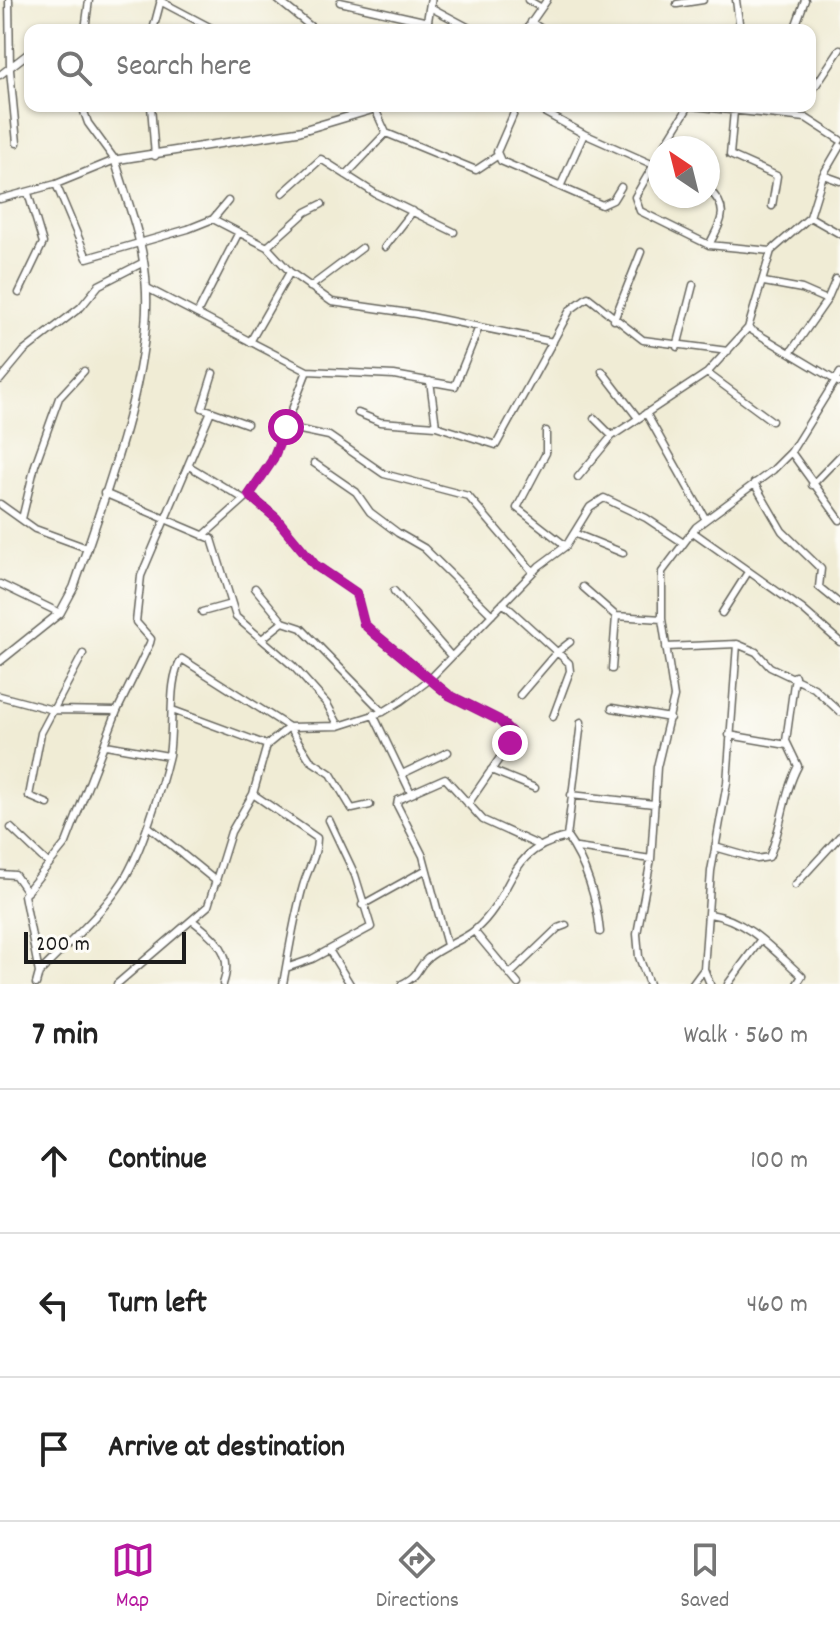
<!DOCTYPE html>
<html lang="en">
<head>
<meta charset="utf-8">
<style>
	:root { --surface:#fff; --page:#f6f6f6; --text:#222; --muted:#767676; --line:#e0e0e0; --accent:#b5179e }
	body { margin:0; font-family:Dekko,sans-serif; background:var(--page); color:var(--text) }
	.compass { position:absolute; left:648px; top:136px; width:72px; height:72px; border-radius:50%; background:var(--surface); box-shadow:0 2px 6px #0004; rotate:325deg }
	.scale { position:absolute; left:24px; bottom:20px; width:162px; box-sizing:border-box; padding-left:8px; border:4px solid #1c1c1c; border-top:0; font-size:22px; line-height:28px; white-space:nowrap; color:#1c1c1c; -webkit-text-stroke:6px #fdfcf7; paint-order:stroke }
	.stop { position:absolute; width:24px; height:24px; margin:-18px; border:6px solid #b5179e; border-radius:50%; background:#fff }
	.stop.end { background:#b5179e; border-color:#fff; box-shadow:0 2px 8px #0008 }
	.list { margin:0; padding:0; list-style:none }
	h2 { display:flex; justify-content:space-between; align-items:center; height:104px; margin:0; padding:0 32px; font-size:34px }
	h2 small { font-size:26px; font-weight:400; color:var(--muted) }
	.list li { display:grid; grid-template-columns:52px 1fr auto; gap:24px; align-items:center; box-sizing:border-box; height:144px; padding:0 32px; border-top:2px solid var(--line) }
	.list b { display:block; font-size:30px; white-space:nowrap }
	.list em { font-size:26px; font-style:normal; color:var(--muted) }
	.icon { flex:none; width:44px; height:44px; fill:none; stroke:currentColor; stroke-width:2; stroke-linecap:round; stroke-linejoin:round }
	.map { position:relative; flex:none; width:840px; height:984px; overflow:hidden }
	.search { position:absolute; background:var(--surface); box-shadow:0 2px 6px #0004; left:24px; right:24px; top:24px; height:88px; display:flex; align-items:center; gap:20px; box-sizing:border-box; padding:0 28px; border-radius:16px; color:var(--muted); font-size:30px }
	.sheet { height:536px; background:var(--surface) }
	nav { display:flex; justify-content:space-around; align-items:center; box-sizing:border-box; height:112px; border-top:2px solid var(--line); background:var(--surface); font-size:22px; color:var(--muted) }
	nav a { display:grid; justify-items:center; gap:4px }
	nav .on { color:var(--accent) }
	.map>svg:first-child { display:block }
</style>
</head>
<body>
<div class="map">
<svg width="840" height="984" viewBox="0 0 840 984">
	<rect width="100%" height="100%" fill="#fdfcf7"/>
	<filter id="ink" filterUnits="userSpaceOnUse"><feTurbulence type="fractalNoise" baseFrequency=".0125" numOctaves="2"/><feDisplacementMap in="SourceGraphic" scale="16" xChannelSelector="R" yChannelSelector="G"/><feConvolveMatrix kernelMatrix="1 2 1 2 8 2 1 2 1" color-interpolation-filters="sRGB"/></filter>
	<filter id="wash" filterUnits="userSpaceOnUse"><feTurbulence type="fractalNoise" baseFrequency=".006" numOctaves="4" result="noise"/><feDisplacementMap in="SourceGraphic" scale="32" xChannelSelector="R" yChannelSelector="G"/><feGaussianBlur stdDeviation="1.8" result="paint"/><feColorMatrix in="noise" values="0 0 0 0 0 0 0 0 0 0 0 0 0 0 0 0 0 1.4 0 .05"/><feComposite in="paint" operator="in"/></filter>
	<g filter="url(#wash)">
		<rect width="100%" height="100%" fill="#f0ecd5"/>
	</g>
	<g filter="url(#ink)">
		<g fill="none" stroke-linecap="round" stroke-linejoin="round">
			<defs>
				<path id="minor" d="M9 0 10 70 17 143
					M278 0 315 30
					M528 0 540 7
					M736 0 740 30
					M160 1 215 30
					M340 2 428 22
					M677 4 703 0
					M430 7 473 30
					M531 22 543 30
					M85 30 89 0
					M153 30 161 0
					M526 30 547 0
					M794 30 805 0
					M0 75 30 52
					M814 88 840 49
					M151 106 155 156
					M517 106 497 152 501 161 602 205 613 200 621 187
					M533 106 584 134 656 166
					M692 106 806 118 840 140
					M734 111 730 155 777 176 772 206
					M386 133 476 170 497 156
					M663 148 689 106
					M660 154 635 197 640 211 709 245 771 251 810 217 823 175 840 146
					M346 175 386 133 375 109
					M823 175 840 181
					M56 184 87 258 188 229 213 219 228 201
					M560 187 584 134
					M708 189C731 209 721 222 709 245
					M283 193 321 159 376 194 454 232
					M0 199 56 184 115 160 88 123 82 106
					M810 217 840 234
					M213 219 267 247 290 272 332 302 416 314 553 342
					M267 247 306 212 322 204
					M385 247 413 211
					M764 282 802 289 827 300
					M310 287 362 248
					M147 288 307 371 394 375 455 386 479 327
					M19 293 43 243 28 193
					M197 314 239 232
					M614 320 641 252
					M748 328 840 383
					M250 342 290 272
					M677 347 693 285
					M790 353 827 300 836 279
					M602 371 638 418
					M707 373 772 421
					M0 380 24 351 81 307 99 285 144 262
					M430 381 436 426
					M211 411 247 424
					M358 413 380 422 436 426 496 445 570 310 588 297 643 340 728 351
					M646 413 705 518
					M594 418 612 436
					M286 427 329 436 384 474 468 496 533 572
					M546 431V453L517 508 566 546
					M791 452 840 520
					M314 463 356 492 370 512 398 533 424 548 492 615
					M189 466 244 499
					M578 477 612 436 707 373 748 328 771 251
					M754 483 782 531 821 569 819 587 840 604
					M812 485 840 456
					M104 493 212 539 236 617 293 666 327 704 339 726
					M249 495 276 518 315 565 356 593 364 624 375 634 449 695 499 720 511 732 510 743 468 804
					M0 504 35 529 87 548
					M22 519 35 465 59 398 84 371
					M693 532 802 609 840 642
					M576 534 623 553
					M203 536 249 495 272 461 307 371
					M0 584 60 613
					M583 587 616 616 662 619
					M255 588 283 622
					M394 591 451 656
					M503 603 569 663 570 671 553 717
					M202 612 231 604
					M722 613 748 572
					M263 638 283 622 301 628 383 712
					M666 647 737 644 756 652 770 667 814 688 840 712
					M612 669 616 616
					M520 695 556 653 570 642
					M0 696 53 710 117 711
					M612 708 670 718
					M175 711 267 745
					M373 714 411 793 445 778 483 820 538 845
					M729 735 787 745
					M106 745 168 756
					M491 770 535 788
					M402 774 448 752
					M414 793 398 800 397 805 423 856 447 945
					M253 794 317 838C317 857 308 868 303 886 294 918 289 951 283 984
					M571 795 654 804
					M48 804 29 796 41 733 83 654
					M148 826 217 882
					M11 828 49 864
					M567 837 581 722
					M715 847 757 859 769 857C782 828 783 794 798 766L786 741 795 676
					M577 848 651 859
					M0 874 15 875 27 892
					M795 885 840 836
					M362 905 425 870
					M710 914C748 920 774 951 802 976L797 984
					M193 921C216 939 234 953 223 984
					M474 931 518 984
					M329 950 350 984
					M286 968 312 959 371 927 355 875 329 820
					M704 969 710 984
					M39 973C67 944 101 915 123 881 141 853 161 789 169 755 174 726 167 679 182 659L289 727 310 760 331 774 352 809 370 805
					M510 974 558 928 566 925
					M36 984 39 973 24 895 66 843 117 711 150 643 151 639 136 622 141 576 211 411 202 408 213 373
					M117 984 208 906 231 832 253 794 267 745 289 727 339 726 383 712 401 701 429 680 539 566 566 546 590 507 604 498 646 518 682 542
					M402 984C421 974 415 970 427 959 441 946 461 942 475 930 517 893 503 851 567 837 586 863 597 900 600 932
					M649 984 639 957 637 934 651 859 657 767 674 697 662 619V572L696 527 773 470 791 452 840 373
					M693 984 704 969 711 871 727 783 737 644
					M728 984 761 939"/>
				<path id="tertiary" d="M426 30 431 0
					M0 661 60 613 74 587C103 502 153 372 146 284 144 242 127 201 115 160L300 131 384 106"/>
			</defs>
			<use href="#minor" stroke="#66655d" stroke-width="9"/>
			<use href="#tertiary" stroke="#66655d" stroke-width="10"/>
			<use href="#minor" stroke="#fff" stroke-width="6"/>
			<use href="#tertiary" stroke="#fff" stroke-width="7"/>
		</g>
	</g>
	<g fill="none" stroke-linecap="round" stroke-linejoin="round" filter="url(#ink)">
		<path stroke="#b5179e" stroke-width="10" d="M286 427 272 461 249 495 276 518 315 565 356 593 364 624 375 634 449 695 499 720 511 732 510 743"/>
	</g>
</svg>
<svg class="compass" viewBox="-18 -18 36 36"><path d="M0-13l5 13h-10z" fill="#e53935"/><path d="M0 13l5-13h-10z" fill="#767676"/></svg>
<div class="scale">200 m</div>
<div class="stop" style="left:286px;top:427px"></div>
<div class="stop end" style="left:510px;top:743px"></div>
<div class="search"><svg class="icon" aria-label="search" viewBox="0 0 24 24"><circle cx="10" cy="10" r="6"/><path d="M15 15l6 6"/></svg>Search here</div>
</div>
<section class="sheet">
<h2>7 min<small>Walk · 560 m</small></h2>
<ul class="list">
<li><svg class="icon" aria-label="ahead" viewBox="0 0 24 24"><path d="M12 20V5M6 11l6-6 6 6"/></svg><div><b>Continue</b></div><em>100 m</em></li>
<li><svg class="icon" aria-label="left" viewBox="0 0 24 24"><path d="M17 20v-9H6M10 6l-5 5 5 5"/></svg><div><b>Turn left</b></div><em>460 m</em></li>
<li><svg class="icon" aria-label="arrive" viewBox="0 0 24 24"><path d="M6 21V4h12l-3 4 3 4H6"/></svg><div><b>Arrive at destination</b></div></li>
</ul>
</section>
<nav>
<a class="on"><svg class="icon" aria-label="map" viewBox="0 0 24 24"><path d="M3 6l6-2 6 2 6-2v14l-6 2-6-2-6 2zM9 4v14M15 6v14"/></svg>Map</a>
<a><svg class="icon" aria-label="directions" viewBox="0 0 24 24"><path d="M12 3l9 9-9 9-9-9zM9 14v-3h6M13 9l2 2-2 2"/></svg>Directions</a>
<a><svg class="icon" aria-label="saved" viewBox="0 0 24 24"><path d="M7 4h10v16l-5-4-5 4z"/></svg>Saved</a>
</nav>
</body>
</html>
